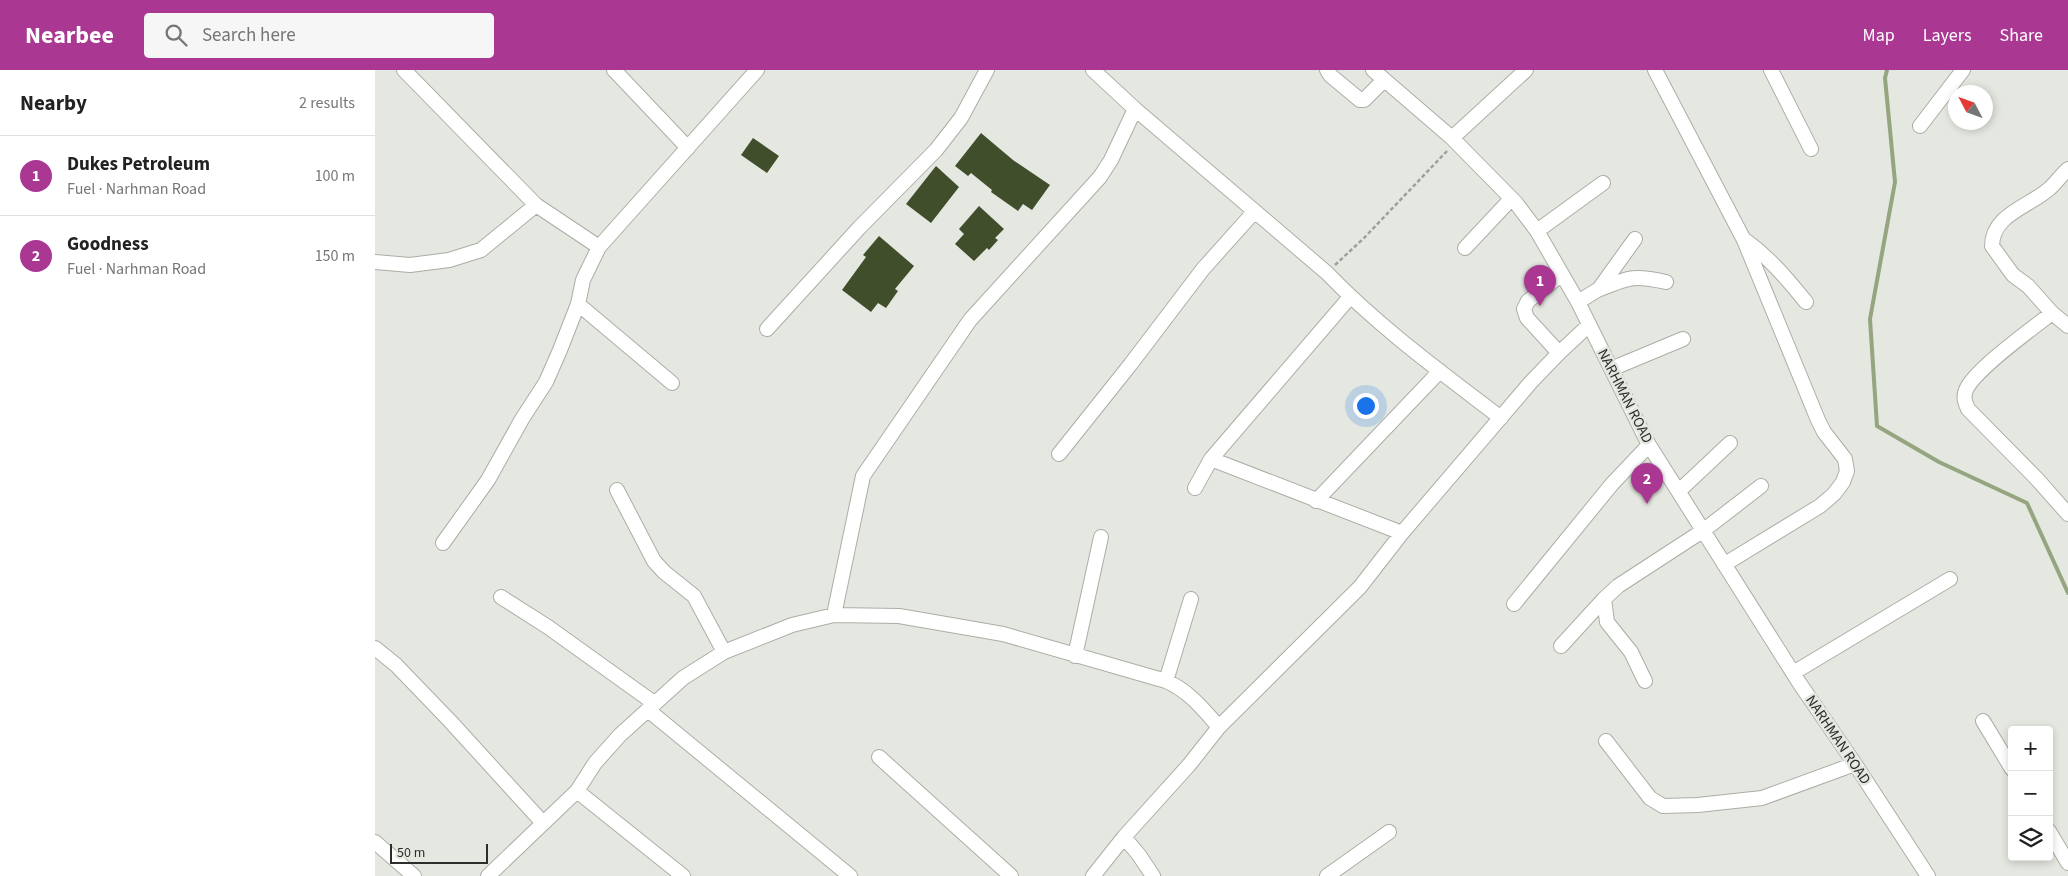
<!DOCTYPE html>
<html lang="en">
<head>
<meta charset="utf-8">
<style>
	:root { --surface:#fff; --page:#f6f6f6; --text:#222; --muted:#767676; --line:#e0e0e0; --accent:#aa3893 }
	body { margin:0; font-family:"Source Sans 3",sans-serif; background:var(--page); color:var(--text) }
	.controls { position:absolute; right:15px; bottom:15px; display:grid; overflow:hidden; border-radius:5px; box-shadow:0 2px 8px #0003 }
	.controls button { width:45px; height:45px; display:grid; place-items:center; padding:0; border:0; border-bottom:1px solid var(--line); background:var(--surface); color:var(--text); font:25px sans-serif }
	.compass { position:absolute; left:1573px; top:15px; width:45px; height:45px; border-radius:50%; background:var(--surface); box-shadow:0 2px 8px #0003; rotate:311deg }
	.scale { position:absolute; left:15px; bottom:12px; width:98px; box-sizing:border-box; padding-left:5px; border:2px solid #2c2e2b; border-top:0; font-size:14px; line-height:18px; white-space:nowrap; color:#2c2e2b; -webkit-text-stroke:4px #e4e8e0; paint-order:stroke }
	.you { position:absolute; left:990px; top:335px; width:18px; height:18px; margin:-12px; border:4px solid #fff; border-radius:50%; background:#1a73e8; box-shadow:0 0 0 8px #1a73e833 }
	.badge { display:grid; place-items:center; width:32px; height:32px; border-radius:50%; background:var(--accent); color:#fff; font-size:16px; font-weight:700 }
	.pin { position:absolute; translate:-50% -41px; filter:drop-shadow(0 1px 2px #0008) }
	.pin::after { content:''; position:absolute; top:26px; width:18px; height:15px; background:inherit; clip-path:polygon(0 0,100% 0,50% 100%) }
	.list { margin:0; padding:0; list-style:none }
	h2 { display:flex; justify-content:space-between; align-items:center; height:65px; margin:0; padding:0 20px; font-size:21px }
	h2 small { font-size:16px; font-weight:400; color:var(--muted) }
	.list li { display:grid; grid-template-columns:32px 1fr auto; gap:15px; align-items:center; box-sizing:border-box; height:80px; padding:0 20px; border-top:1px solid var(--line) }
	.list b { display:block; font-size:19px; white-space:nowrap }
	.list p { margin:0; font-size:16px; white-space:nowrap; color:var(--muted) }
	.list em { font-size:16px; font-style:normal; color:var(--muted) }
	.icon { flex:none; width:28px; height:28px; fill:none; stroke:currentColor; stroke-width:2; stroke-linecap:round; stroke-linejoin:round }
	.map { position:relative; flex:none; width:1693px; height:806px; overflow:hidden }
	header { display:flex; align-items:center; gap:30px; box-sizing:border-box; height:70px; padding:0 25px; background:var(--accent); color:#fff }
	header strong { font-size:24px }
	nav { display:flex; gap:28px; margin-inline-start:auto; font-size:18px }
	.search { width:350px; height:45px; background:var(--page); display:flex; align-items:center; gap:12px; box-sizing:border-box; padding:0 18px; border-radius:5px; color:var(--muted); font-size:19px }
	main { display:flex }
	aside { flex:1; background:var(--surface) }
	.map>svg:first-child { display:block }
</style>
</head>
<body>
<header>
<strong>Nearbee</strong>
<div class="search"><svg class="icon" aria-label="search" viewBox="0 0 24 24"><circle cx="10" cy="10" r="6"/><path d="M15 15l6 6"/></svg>Search here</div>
<nav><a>Map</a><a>Layers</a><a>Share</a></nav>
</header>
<main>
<aside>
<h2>Nearby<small>2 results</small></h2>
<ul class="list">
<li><span class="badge">1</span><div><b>Dukes Petroleum</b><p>Fuel · Narhman Road</p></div><em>100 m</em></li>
<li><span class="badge">2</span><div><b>Goodness</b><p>Fuel · Narhman Road</p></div><em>150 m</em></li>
</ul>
</aside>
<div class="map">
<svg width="1693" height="806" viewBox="0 0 1693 806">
	<rect width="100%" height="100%" fill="#e4e8e0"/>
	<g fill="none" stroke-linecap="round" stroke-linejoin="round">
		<path stroke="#95a580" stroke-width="4" d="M1512 0 1510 8 1520 112 1495 249 1502 356 1564 392 1652 433 1693 523"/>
	</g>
	<path fill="#404e2c" d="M606 63 638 90 675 115 657 140 648 134 643 141 616 122 617 120 596 103 593 106 580 96Z
		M378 68 404 86 392 103 366 85Z
		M561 96 584 117 556 153 531 134Z
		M604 136 629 159 620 168 623 170 614 180 612 178 599 191 580 174 589 164 584 159Z
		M504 166 539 196 520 219 523 221 511 238 503 233 496 242 467 220 491 187 488 185Z"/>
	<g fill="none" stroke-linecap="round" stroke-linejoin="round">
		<defs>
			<path id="minor" d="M29 0 161 135 224 177
				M239 0 313 78
				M718 0 760 39 952 203C1004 257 1066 302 1126 348
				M952 0 955 5 985 30H989L1009 10
				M998 0 1077 68 1141 133 1162 161 1203 232 1274 375 1425 614 1480 694 1553 806
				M1280 0 1369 170 1443 350 1449 362 1470 389 1472 401 1468 412 1459 424 1445 436 1350 494
				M1396 0 1436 79
				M1545 56 1588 0
				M1077 68 1151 0
				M1693 99C1686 105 1681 113 1674 119 1653 137 1617 145 1617 176L1638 205 1653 216 1677 243 1693 256
				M1162 161 1228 113
				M1370 170C1395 188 1412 209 1431 232
				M1090 178 1136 129
				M0 192 35 195 74 190 106 180 161 135
				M1225 219C1255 207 1259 205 1291 212
				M1203 232 1224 219 1260 169
				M203 234 297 313
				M1677 243C1658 258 1599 300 1591 320 1588 327 1590 332 1593 339L1662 409 1693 444
				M392 259 484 158 561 80 586 48 612 0
				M1184 283 1152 248 1149 239 1153 231 1187 204
				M1236 299 1308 269
				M684 384 755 295 828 199 879 142
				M836 389 1027 463
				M820 418 836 389 975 227
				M242 420 279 491 289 502 319 526 349 582
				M1304 421 1355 373
				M941 431 1065 301
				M68 473 113 410 147 349 171 312 185 280 203 234 208 210 224 177 382 0
				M126 527 173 557 279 633
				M1229 529 1232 552 1256 582 1270 611
				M1139 534 1237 414 1274 375
				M459 545 488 406 595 250 725 107 736 90 760 39
				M1186 576 1229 529 1243 516 1329 460 1386 416
				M0 578 21 595 75 651 168 753
				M700 586 726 467
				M1418 603 1575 509
				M791 611 816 529
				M273 640 475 806
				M1608 651 1637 699
				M1231 671 1275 728 1288 736 1323 735 1387 728 1480 694
				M504 687 636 806
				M202 721 308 806
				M1674 761 1693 793
				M749 767 764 785 778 806
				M0 772 39 806
				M113 806 202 721 220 693 245 665 308 608 349 582 417 555 459 545 524 546 628 564 791 611C814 621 828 639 844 657
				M718 806 749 767 814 695 844 657 985 517 1027 463 1156 312 1184 283 1214 255
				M952 806 1014 762"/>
		</defs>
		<use href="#minor" stroke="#abaea6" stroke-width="16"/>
		<path stroke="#9ea19b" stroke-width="2.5" stroke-dasharray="4 2.5" stroke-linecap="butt" d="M960 195 989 168 1072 81"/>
		<use href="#minor" stroke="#fff" stroke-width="14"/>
	</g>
	<g text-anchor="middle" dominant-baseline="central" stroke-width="5" stroke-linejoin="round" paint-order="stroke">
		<g font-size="15" fill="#2c2e2b" stroke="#e4e8e0">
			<text transform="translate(1250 326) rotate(63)">NARHMAN ROAD</text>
			<text transform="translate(1463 670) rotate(56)">NARHMAN ROAD</text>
		</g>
	</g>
</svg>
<div class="controls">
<button>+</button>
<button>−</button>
<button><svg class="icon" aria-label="layers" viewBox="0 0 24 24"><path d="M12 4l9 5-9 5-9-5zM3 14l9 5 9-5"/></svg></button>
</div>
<svg class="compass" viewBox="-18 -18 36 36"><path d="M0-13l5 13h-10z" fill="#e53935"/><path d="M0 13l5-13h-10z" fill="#767676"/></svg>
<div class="scale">50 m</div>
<div class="you"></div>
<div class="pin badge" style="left:1165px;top:236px">1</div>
<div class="pin badge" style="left:1272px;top:434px">2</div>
</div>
</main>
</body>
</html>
